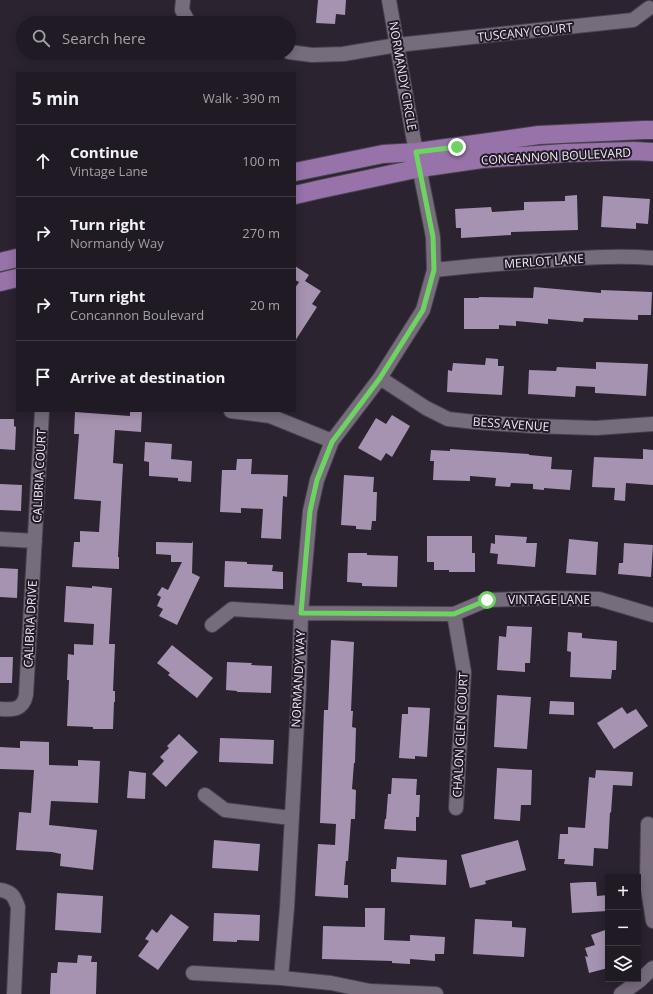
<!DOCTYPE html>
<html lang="en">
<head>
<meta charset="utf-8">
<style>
	:root { --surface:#201a24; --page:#28232c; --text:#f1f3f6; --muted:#a2a1a6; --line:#3d3841 }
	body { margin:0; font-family:"Open Sans",sans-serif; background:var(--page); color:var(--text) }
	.controls { position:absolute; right:12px; bottom:12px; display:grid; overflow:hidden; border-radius:0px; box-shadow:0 2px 10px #0003 }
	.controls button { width:36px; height:36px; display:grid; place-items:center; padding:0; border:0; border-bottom:1px solid var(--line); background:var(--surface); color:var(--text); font:20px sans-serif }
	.stop { position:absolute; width:12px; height:12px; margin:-9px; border:3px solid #6dd361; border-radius:50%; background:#fff }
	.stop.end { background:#6dd361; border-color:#fff; box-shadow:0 1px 4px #0008 }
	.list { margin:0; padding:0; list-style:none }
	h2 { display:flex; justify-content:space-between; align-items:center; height:52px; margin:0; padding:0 16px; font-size:17px }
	h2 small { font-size:13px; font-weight:400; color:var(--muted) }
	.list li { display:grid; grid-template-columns:26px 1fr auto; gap:12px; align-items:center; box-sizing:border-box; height:72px; padding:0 16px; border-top:1px solid var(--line) }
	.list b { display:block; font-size:15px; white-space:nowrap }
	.list p { margin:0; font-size:13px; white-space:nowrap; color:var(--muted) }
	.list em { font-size:13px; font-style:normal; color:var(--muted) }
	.icon { flex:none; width:22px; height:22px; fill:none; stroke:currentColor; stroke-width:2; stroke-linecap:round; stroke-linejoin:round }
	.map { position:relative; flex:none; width:653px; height:994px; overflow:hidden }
	.search { position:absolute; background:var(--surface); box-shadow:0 2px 10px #0003; left:16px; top:16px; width:280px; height:44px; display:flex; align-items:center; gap:10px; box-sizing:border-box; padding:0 14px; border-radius:22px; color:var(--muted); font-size:15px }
	.panel { position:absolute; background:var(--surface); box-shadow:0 2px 10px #0003; left:16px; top:72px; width:280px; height:340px; border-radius:0px }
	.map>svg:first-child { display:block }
</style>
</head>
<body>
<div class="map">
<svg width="653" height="994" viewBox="0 0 653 994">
	<rect width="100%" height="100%" fill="#2b2330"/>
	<path fill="#a693b1" d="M318 0H346L345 15 336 14 335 24 316 23Z
		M577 195 578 230 511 232V235L461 238V228H456L455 209 491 207 492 212 524 210V202L565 201V196Z
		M603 196 650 199 648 224 636 223V229L601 227Z
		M295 266 309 275 305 281 321 291 312 304 317 307 295 341V288L299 282 295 280Z
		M534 287 601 293V290L652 292 651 315H638V320L584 318 583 322 548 319V324L516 321V326L499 325V329H464V298H479V297L533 298Z
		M486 358 498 359V366H504L502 395 447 392 448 370 452 371 453 363 485 365Z
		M596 362 648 364 646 396 595 393V387L576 386 575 397 528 394 529 370 556 371 557 367 596 369Z
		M130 411H142L141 432 115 430 113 463 123 464 118 557H119V569L72 567 74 542H80V531L99 532 101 501 74 499 79 434H74L75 412 130 416Z
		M392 415 410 426 392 457 386 453 381 461 358 448 376 418 386 424Z
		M0 419H14V426L16 427 15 450 0 449Z
		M145 442 172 444 171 459 192 461 191 482 178 481V478L149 476V462L144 461Z
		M450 449 529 454V455L552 457 551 469 572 470 570 490 544 488V490L533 489V484L511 483 510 487 495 486 496 478 470 476V481L433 480 434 461H430L431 450 450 451Z
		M643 449 653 450V485L626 483 625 501 614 500 615 488 592 487 594 457 643 459Z
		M237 459H252L251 474 288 475 287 497 283 496 281 539 261 538 263 509 241 508V513L220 512 222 470H236Z
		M344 475 374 477 373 492H377L376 521H372L371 530 356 529V526L341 525Z
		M0 484 22 485 21 511 0 510Z
		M495 535 527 537 526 543H537L535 567 497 564 498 554 490 553 491 543 495 544Z
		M427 536H472V553H475V572H449V570H434V562H427Z
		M569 539 598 542 596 575 566 573Z
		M193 541 192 573 200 577 177 625 159 616 163 609 157 606 161 597 157 595 162 587 168 590 182 562H171V555L156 554V542L192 543Z
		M624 543 653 545 651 577 618 574 619 563H623Z
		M348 553H367V555L398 556 397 587 362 586V583L347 582Z
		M225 561 247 562V564L273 565 272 571 283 572V589L224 587Z
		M0 568 18 569 17 598 0 597Z
		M66 586 92 588V586L112 588 109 644H115L113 691H115V702H114L113 729H93V727L67 726 69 680H67L68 654 74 655V644L93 645 94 624 64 622Z
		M507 626 532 627 530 663H525V672L497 670 499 636 506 637Z
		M568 632 582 633V638L617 641 616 670H612L611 679 570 677 571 652 567 651Z
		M331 640 354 642 351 711H353L352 727 356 728 355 763H354L352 789 356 790 355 819H351L348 861H346L344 885H348V898L315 896 318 844 335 845 336 824 320 823 324 710H328Z
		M172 645 213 678 197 698 168 675 170 673 157 663Z
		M0 657H13L12 683H0Z
		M227 662 252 663 251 665 272 666 271 693 237 692V691L226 690Z
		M497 695 531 697 527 749 494 747Z
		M550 701 574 702V715L549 714Z
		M408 707 430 708 427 757 415 756V759L399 758 402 714H408Z
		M622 707 627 714 636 709 648 726 614 749 597 723Z
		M179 734 198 752 166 787 152 774 164 761 160 757 169 748 167 746Z
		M220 738 274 740 273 764 219 762Z
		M20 741 49 742V765L78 766V760L100 761 98 803 51 801 49 825 97 830 93 870 60 866 61 854 52 852 16 850 19 812 31 813 34 770 0 769V747L20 748Z
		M497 768 532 770 531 805H521L520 821 494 819Z
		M596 770 633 772 632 786 613 785 611 813 610 812 608 849 594 848 593 866 564 864 565 859H558L560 834H568V827L585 828 589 777 595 778Z
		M129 771 146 773 145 799 127 798Z
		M392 778 417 779 416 795H420L419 817H416V831L384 829 385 819H386L388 794H391Z
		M214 840 260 844 258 871 212 868Z
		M518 840 526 870 485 881 486 884 470 888 461 855Z
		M397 857 447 860 446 885 391 882V869H396Z
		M587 882H596L597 896 608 895V911L572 913 570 883Z
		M57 893 103 896 101 933 55 930Z
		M365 908H385L384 940 410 941V935L445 937 444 954H435V961L410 959V964L392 963V961L322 959 323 926 365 927Z
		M214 913 260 915 259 941 237 940V942L213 941Z
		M171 914 189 927 158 970 138 956 149 941 145 939 152 929 157 933Z
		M475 919 512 921V927L526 928 524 957 473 954Z
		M608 929V968L589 973 585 956 588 957 585 948 595 945 591 935Z
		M78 955 92 956 91 962H97L96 994H50L51 973H57L58 962 77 963Z"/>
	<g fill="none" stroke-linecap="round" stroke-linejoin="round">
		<defs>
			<path id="minor" d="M183 0 182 10 189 23
				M289 52 312 55 343 54 397 45 633 20 649 8
				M434 270C470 266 505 263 541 261 578 258 615 255 653 258
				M380 378 426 408 448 419 475 422 533 426 596 428 653 424
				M231 411 270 416 332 441
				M0 539 35 541
				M454 614 464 672 456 808
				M212 625 232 609 301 613 454 614 487 600 545 598 599 599 653 615
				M0 709C13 710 23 710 26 695L42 411
				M205 795 225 810 291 818
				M648 824 647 883 653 921
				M0 890C12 892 14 896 18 907L14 994
				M193 973 281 978 331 983 370 991 436 994
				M281 978 287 908 299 686 301 613 310 511 317 480 332 441 380 378 423 310 434 270 433 237 413 136 389 0
				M621 994 639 981 653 968"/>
			<path id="major" d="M295 172 383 154 417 152 539 135 644 130H653
				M295 195 321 189 420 168 482 159 565 153 634 151 653 152
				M0 262 17 258
				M0 282 17 278"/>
		</defs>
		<use href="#minor" stroke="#49414d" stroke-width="16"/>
		<use href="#major" stroke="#49414d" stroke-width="20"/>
		<use href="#minor" stroke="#766c7c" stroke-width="14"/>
		<use href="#major" stroke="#9773a9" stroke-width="18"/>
	</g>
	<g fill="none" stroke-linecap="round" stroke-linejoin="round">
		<path stroke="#6dd361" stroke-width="5" d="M457 147 416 152 433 237 434 270 423 310 380 378 332 442 317 480 310 511 301 613 454 614 487 600"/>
	</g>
	<g text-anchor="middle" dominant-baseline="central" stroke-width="4" stroke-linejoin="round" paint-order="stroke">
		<g font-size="12" fill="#efeaf3" stroke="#221a26">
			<text transform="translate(525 32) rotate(-6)">TUSCANY COURT</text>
			<text transform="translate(403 76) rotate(80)">NORMANDY CIRCLE</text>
			<text transform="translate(556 156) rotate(-3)">CONCANNON BOULEVARD</text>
			<text transform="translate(544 261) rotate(-4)">MERLOT LANE</text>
			<text transform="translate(511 424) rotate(4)">BESS AVENUE</text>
			<text transform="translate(39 476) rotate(-87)">CALIBRIA COURT</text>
			<text x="549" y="599">VINTAGE LANE</text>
			<text transform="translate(30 624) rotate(-87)">CALIBRIA DRIVE</text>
			<text transform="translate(298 679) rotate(-87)">NORMANDY WAY</text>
			<text transform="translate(460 735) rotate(-87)">CHALON GLEN COURT</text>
		</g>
	</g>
</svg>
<div class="controls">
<button>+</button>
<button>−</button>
<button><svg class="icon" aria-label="layers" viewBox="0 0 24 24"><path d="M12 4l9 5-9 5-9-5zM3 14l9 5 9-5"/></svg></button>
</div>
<div class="stop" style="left:487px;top:600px"></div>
<div class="stop end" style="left:457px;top:147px"></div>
<div class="search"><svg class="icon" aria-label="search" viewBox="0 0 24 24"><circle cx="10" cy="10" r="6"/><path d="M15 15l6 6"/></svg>Search here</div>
<section class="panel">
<h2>5 min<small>Walk · 390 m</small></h2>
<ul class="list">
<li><svg class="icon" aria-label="ahead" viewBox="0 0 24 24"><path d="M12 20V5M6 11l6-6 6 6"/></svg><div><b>Continue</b><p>Vintage Lane</p></div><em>100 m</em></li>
<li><svg class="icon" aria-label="right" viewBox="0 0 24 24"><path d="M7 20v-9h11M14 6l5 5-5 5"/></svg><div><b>Turn right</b><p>Normandy Way</p></div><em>270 m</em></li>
<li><svg class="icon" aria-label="right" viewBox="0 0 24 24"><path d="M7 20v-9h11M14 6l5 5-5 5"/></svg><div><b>Turn right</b><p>Concannon Boulevard</p></div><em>20 m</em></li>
<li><svg class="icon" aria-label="arrive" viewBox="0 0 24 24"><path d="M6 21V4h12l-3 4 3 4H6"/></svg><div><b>Arrive at destination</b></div></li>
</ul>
</section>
</div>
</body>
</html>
